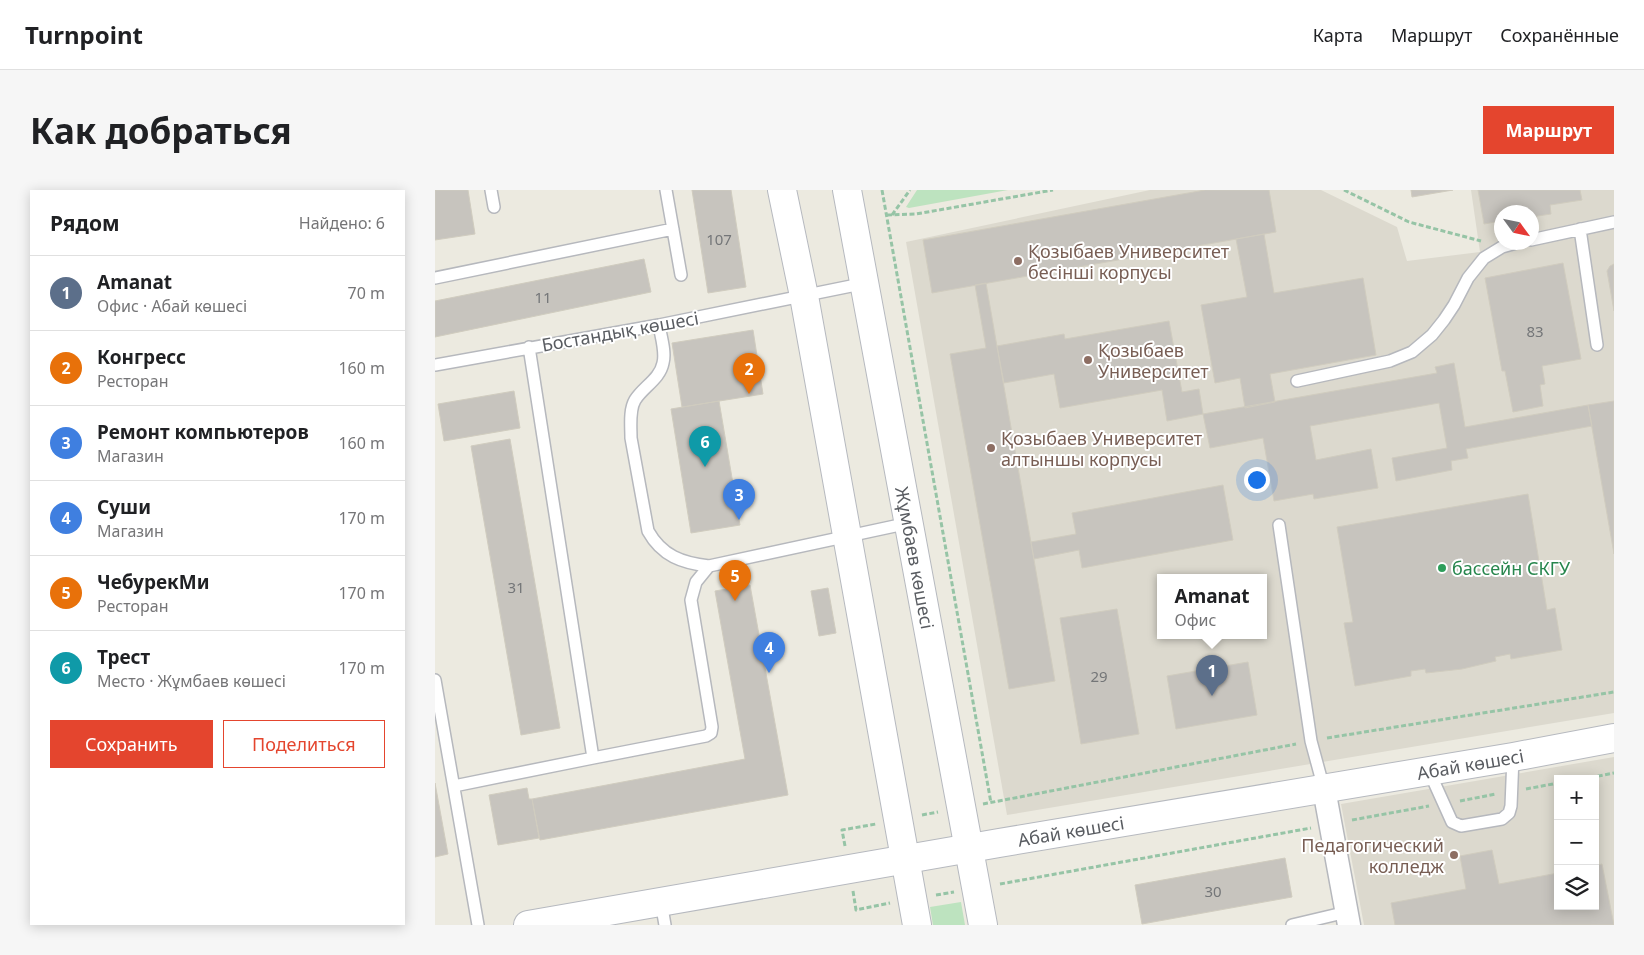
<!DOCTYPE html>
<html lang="ru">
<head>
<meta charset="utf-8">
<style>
	:root { --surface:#fff; --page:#f6f6f6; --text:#202124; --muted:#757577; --line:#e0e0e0; --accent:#e4452e }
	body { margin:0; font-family:"Noto Sans",sans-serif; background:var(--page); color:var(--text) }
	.controls { position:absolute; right:15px; bottom:15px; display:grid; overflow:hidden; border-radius:0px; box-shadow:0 2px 12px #0003 }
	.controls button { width:45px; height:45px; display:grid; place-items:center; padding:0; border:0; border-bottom:1px solid var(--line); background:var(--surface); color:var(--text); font:25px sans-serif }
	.compass { position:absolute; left:1059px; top:15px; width:45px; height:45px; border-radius:50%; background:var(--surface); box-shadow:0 2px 12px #0003; rotate:123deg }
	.you { position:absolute; left:821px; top:289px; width:18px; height:18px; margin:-12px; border:4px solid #fff; border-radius:50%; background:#1a73e8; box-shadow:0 0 0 8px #1a73e833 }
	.badge { display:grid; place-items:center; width:32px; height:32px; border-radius:50%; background:var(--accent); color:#fff; font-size:16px; font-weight:700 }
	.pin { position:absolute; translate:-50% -41px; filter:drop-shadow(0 1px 2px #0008) }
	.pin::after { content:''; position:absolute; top:26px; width:18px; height:15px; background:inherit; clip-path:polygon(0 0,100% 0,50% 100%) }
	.popup { position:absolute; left:722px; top:384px; width:110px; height:65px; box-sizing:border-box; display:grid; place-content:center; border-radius:0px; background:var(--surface); filter:drop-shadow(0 1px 4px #0005); font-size:16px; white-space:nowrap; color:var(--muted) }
	.popup b { font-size:19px; color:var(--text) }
	.popup::after { content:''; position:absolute; left:50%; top:100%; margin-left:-10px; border:10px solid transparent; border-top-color:var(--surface) }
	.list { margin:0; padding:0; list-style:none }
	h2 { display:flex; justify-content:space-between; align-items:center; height:65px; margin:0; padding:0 20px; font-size:21px }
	h2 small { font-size:16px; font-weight:400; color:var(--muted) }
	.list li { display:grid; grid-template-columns:32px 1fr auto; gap:15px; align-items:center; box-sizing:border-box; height:75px; padding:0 20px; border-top:1px solid var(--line) }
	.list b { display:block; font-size:19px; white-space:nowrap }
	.list p { margin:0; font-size:16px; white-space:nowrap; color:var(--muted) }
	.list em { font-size:16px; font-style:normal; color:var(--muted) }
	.actions { display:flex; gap:10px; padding:15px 20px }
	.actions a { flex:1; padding:11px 0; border:1px solid var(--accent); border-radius:0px; text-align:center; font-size:18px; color:var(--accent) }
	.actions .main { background:var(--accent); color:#fff }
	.icon { flex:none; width:28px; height:28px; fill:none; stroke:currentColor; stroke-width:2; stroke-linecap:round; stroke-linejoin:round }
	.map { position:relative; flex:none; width:1179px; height:735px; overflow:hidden; border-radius:0px }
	header { display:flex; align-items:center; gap:30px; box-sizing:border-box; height:70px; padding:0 25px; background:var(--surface); border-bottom:1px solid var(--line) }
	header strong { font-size:24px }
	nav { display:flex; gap:28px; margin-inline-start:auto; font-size:18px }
	.intro { display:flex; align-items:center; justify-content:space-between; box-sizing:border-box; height:120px; padding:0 30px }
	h1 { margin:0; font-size:35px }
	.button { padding:12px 22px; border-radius:0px; background:var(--accent); color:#fff; font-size:18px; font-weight:700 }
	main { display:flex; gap:30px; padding:0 30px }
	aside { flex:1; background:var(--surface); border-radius:0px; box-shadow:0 2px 12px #0003 }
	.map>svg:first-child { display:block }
</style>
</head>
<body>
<header>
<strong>Turnpoint</strong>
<nav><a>Карта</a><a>Маршрут</a><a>Сохранённые</a></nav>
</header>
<div class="intro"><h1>Как добраться</h1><a class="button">Маршрут</a></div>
<main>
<aside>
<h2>Рядом<small>Найдено: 6</small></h2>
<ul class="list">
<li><span class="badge" style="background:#5c6f8a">1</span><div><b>Amanat</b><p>Офис · Абай көшесі</p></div><em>70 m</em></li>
<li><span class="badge" style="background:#e8710a">2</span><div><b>Конгресс</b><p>Ресторан</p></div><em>160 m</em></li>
<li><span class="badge" style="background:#3f7fe0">3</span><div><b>Ремонт компьютеров</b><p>Магазин</p></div><em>160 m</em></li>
<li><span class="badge" style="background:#3f7fe0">4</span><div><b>Суши</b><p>Магазин</p></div><em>170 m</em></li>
<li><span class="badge" style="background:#e8710a">5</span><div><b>ЧебурекМи</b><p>Ресторан</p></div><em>170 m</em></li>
<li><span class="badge" style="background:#0f9aa8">6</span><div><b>Трест</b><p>Место · Жұмбаев көшесі</p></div><em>170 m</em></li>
</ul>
<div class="actions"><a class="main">Сохранить</a><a>Поделиться</a></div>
</aside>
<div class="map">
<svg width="1179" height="735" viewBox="0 0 1179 735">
	<rect width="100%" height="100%" fill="#eceae0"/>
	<path fill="#dcd9ce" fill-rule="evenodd" d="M715 0H886L962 37 972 71 1045 62 1036 0H1179V523L572 625 471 52ZM1066 22H1096V52H1066ZM726 387H828V445H726Z
		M1179 567V735H929L906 614ZM1123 589H1160V716H1123Z"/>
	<path fill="#bde3bf" d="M482 0H573L474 18 471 17Z
		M526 712 530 735H498L495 717Z"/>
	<path fill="#c7c4be" stroke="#d0ccbf" d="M0 0H33L40 44 0 50Z
		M257 0H296L311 97 273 103Z
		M770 0H834L841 42 497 103 488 50Z
		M976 0H1018L977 7Z
		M1043 0H1145L1147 10 1115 15 1116 24 1096 27V22H1066V31L1049 34Z
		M829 44 839 103 928 88 941 165 835 184 840 212 810 218 805 188 780 193 766 115 812 107 801 49Z
		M209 69 216 102 0 147V111Z
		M1128 73 1146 169 1107 176 1110 194 1105 195 1108 216 1078 222 1070 181H1067L1050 88Z
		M1179 74V121L1172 81 1175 76Z
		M551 93 620 491 574 499 515 164 551 158 540 95Z
		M734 131 747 202 764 199 768 224 732 231 727 200 625 218 619 184 569 193 562 156 629 144 630 149Z
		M318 140 328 204 247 217 237 153Z
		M1019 173 1030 237 1153 215 1157 236 1031 259 1033 268 1016 271 1017 280 961 291 957 268 1012 258 1004 213 875 236 881 270 936 259 943 298 879 309 878 304 839 311 828 248 775 258 768 224 1002 183 1000 177Z
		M79 201 85 238 9 251 3 214Z
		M284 211 305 335 256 343 236 219Z
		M1179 211V364L1153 215Z
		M75 249 125 538 86 545 36 256Z
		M788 295 798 350 647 378 644 360 599 369 596 352 641 344 637 323Z
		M1093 304 1112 420 1120 418 1127 460 1076 469 1075 464 1060 467 1061 471 1027 479 991 483 990 479 976 481V486L920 496 909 433 918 432 902 337Z
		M315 395 353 605 105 650 97 609 310 569 280 401Z
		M393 398 401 443 384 446 376 401Z
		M682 419 704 544 646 554 625 428Z
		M813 472 822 525 741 539 732 486Z
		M0 593 13 664 0 667Z
		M92 598 94 609H97L104 648 63 655 54 605Z
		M1057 660 1064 694 1123 683V716H1160V676L1167 674 1179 735H960L956 713 1031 699 1025 666Z
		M850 668 857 707 707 734 700 695Z"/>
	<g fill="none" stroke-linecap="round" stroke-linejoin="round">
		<defs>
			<path id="lane" d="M56 0 59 17
				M231 0 246 85
				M1145 39 1162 155
				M1096 50 1179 32
				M0 88 238 39
				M224 135C226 147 231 162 228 173 225 189 208 197 200 210 194 220 196 236 196 248L213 341C227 366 247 373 274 376L474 333
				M0 175 224 135 431 93
				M862 191 955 171 977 162 997 145 1009 130 1019 115 1033 88 1049 68 1067 57 1085 52
				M844 335 876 551 889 599
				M0 490 43 735
				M158 568 271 546 276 543 277 537 256 410 261 392 274 376
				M994 581 1017 632 1026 636 1067 629 1074 623 1076 616 1078 567
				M19 596 158 568 94 157
				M226 712 230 735
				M857 735 912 722"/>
			<path id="street" d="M889 599 914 735"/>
			<g id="secondary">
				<path d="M347 0 369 106 482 735"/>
				<path id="s1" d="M412 0 548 735"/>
				<path id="s2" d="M93 735 564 653 1078 567 1179 548"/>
			</g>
		</defs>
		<use href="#lane" stroke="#b6b8bd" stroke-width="14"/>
		<use href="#street" stroke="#b6b8bd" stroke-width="25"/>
		<use href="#secondary" stroke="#b6b9bf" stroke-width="30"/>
		<path stroke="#96c4a6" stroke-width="3" stroke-dasharray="5 2.5" stroke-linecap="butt" d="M447 0 556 613
			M909 0 974 32 1046 51
			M452 25 481 24 618 0
			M457 25 475 0
			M892 548 1179 502
			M1148 589 1179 583
			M1091 599 1123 593
			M1025 611 1061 604
			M548 614 861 554
			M487 625 503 622
			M917 630 994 616
			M410 656 407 640 441 634
			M565 694 876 638
			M418 701 421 720 455 713
			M501 705 519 702"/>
		<use href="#lane" stroke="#fff" stroke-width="11"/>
		<use href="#street" stroke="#fff" stroke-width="22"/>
		<use href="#secondary" stroke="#fff" stroke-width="28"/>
	</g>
	<g fill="#8d6e63" stroke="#fff" stroke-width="2">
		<circle cx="583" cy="71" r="5"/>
		<circle cx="653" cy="170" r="5"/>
		<circle cx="556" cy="258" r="5"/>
		<circle cx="1019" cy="665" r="5"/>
	</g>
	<circle fill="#2e9e5b" stroke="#fff" stroke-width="2" cx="1007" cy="378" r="5"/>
	<g text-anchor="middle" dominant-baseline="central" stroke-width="4" stroke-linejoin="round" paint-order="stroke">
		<g font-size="15" fill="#747678">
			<text x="284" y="49">107</text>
			<text x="108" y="107">11</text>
			<text x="1100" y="141">83</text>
			<text x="81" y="397">31</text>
			<text x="664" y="486">29</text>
			<text x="778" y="701">30</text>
		</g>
		<g font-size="18" fill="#785e54" stroke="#fff" text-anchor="start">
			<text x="593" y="61">Қозыбаев Университет<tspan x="593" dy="21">бесінші корпусы</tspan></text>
			<text x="663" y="160">Қозыбаев<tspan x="663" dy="21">Университет</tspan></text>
			<text x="566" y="248">Қозыбаев Университет<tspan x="566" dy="21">алтыншы корпусы</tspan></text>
			<text x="1009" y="655" text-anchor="end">Педагогический<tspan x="1009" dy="21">колледж</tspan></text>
		</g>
		<g font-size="18" fill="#595c61" stroke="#fff">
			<text transform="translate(185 141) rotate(-10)">Бостандық көшесі</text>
			<text stroke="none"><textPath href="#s1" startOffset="374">Жұмбаев көшесі</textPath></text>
			<text stroke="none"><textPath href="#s2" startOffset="956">Абай көшесі</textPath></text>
			<text stroke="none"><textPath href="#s2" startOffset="551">Абай көшесі</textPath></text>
		</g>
		<g font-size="18" fill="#27864d" stroke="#fff" text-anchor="start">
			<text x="1017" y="378">бассейн СКГУ</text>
		</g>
	</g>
</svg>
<div class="controls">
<button>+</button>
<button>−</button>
<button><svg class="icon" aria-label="layers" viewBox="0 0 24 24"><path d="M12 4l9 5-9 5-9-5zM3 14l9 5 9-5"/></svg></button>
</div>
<svg class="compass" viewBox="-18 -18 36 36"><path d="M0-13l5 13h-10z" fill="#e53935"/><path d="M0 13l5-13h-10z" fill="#757577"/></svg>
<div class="you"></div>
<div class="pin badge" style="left:777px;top:506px;background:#5c6f8a">1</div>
<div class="popup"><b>Amanat</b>Офис</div>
<div class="pin badge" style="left:314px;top:204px;background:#e8710a">2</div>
<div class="pin badge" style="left:304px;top:330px;background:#3f7fe0">3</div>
<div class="pin badge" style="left:334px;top:483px;background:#3f7fe0">4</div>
<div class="pin badge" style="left:300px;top:411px;background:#e8710a">5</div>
<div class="pin badge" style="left:270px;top:277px;background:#0f9aa8">6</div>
</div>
</main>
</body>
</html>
